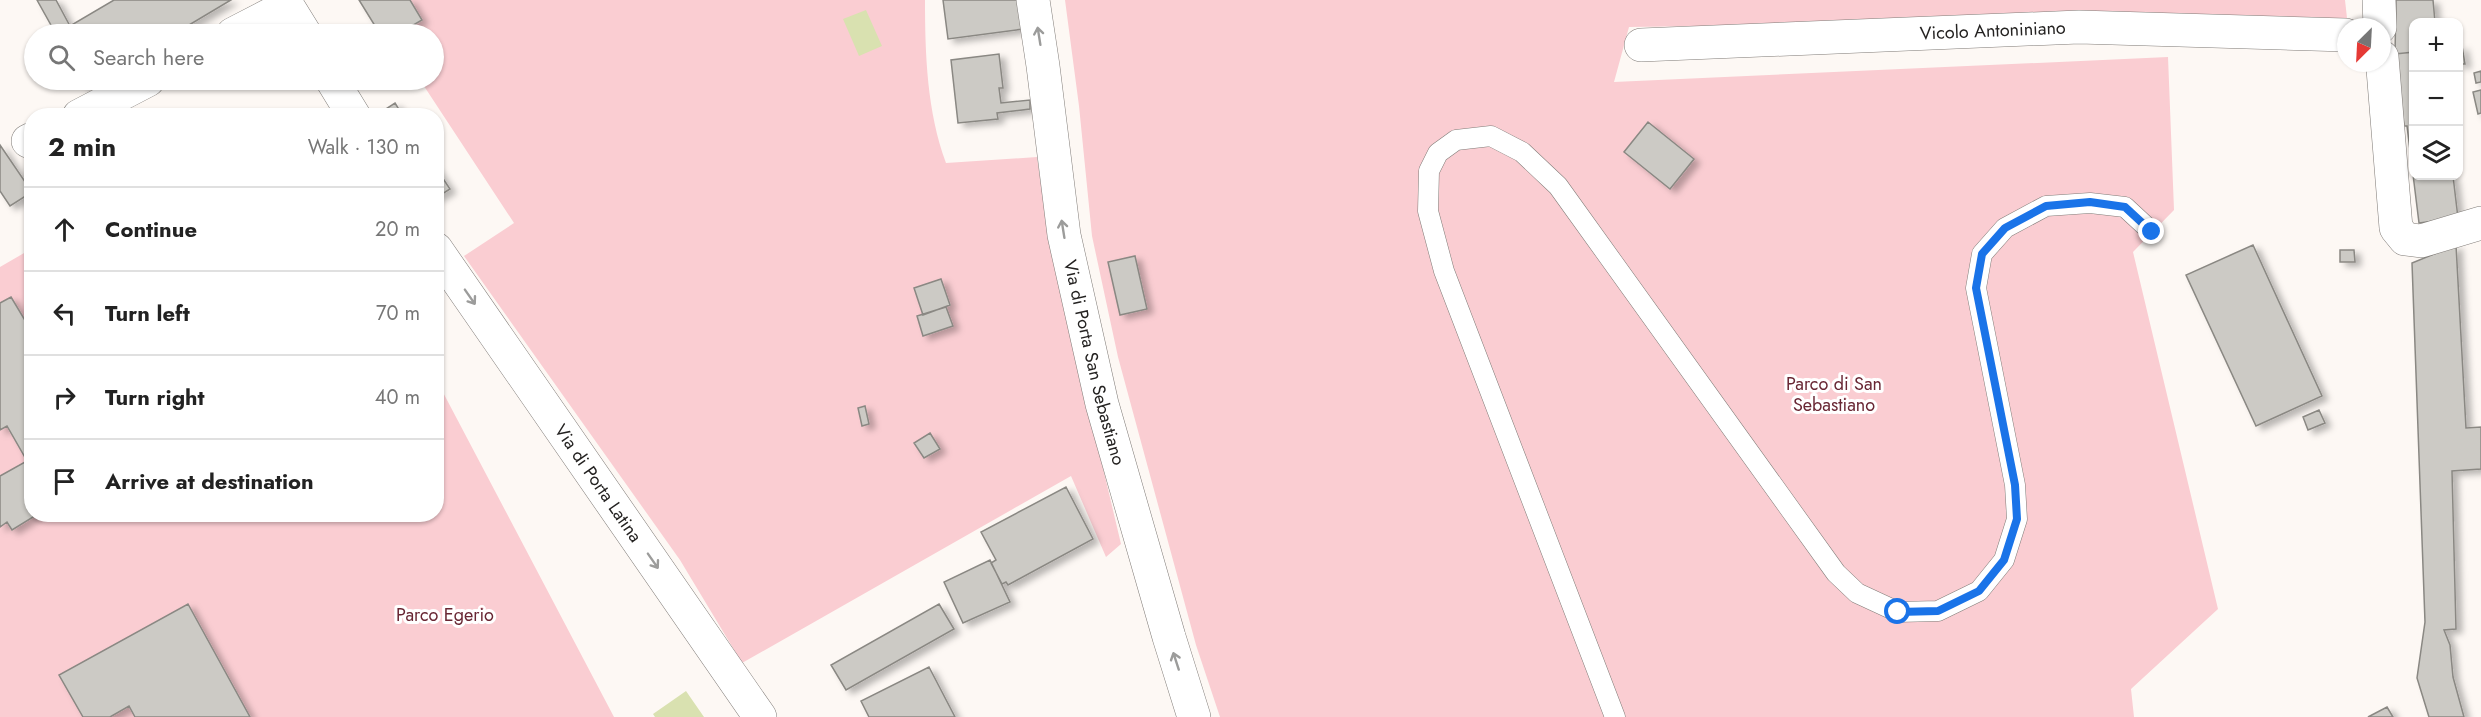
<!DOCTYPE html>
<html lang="en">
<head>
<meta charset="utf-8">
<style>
	:root { --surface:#fff; --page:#f2f2f2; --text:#222; --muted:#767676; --line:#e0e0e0 }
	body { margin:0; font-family:Jost,sans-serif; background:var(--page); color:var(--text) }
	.controls { position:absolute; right:18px; top:18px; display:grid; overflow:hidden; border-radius:12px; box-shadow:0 2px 4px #0004 }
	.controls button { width:54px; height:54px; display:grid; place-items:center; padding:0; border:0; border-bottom:2px solid var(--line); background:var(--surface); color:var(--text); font:30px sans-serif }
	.compass { position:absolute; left:2337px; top:18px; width:54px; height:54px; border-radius:50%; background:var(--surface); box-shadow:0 2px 4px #0004; rotate:204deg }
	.stop { position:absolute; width:18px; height:18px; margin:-14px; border:4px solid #1a73e8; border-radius:50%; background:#fff }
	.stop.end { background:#1a73e8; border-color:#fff; box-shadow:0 2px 6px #0008 }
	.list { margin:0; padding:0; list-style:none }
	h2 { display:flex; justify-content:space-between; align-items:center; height:78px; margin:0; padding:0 24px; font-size:26px }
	h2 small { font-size:20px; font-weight:400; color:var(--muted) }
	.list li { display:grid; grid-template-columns:39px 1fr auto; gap:18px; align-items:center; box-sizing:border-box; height:84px; padding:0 24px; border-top:2px solid var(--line) }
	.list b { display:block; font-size:22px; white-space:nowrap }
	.list em { font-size:20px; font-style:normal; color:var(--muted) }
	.icon { flex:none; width:33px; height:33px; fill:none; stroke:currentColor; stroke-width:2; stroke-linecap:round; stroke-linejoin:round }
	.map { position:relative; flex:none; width:2481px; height:717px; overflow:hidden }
	.search { position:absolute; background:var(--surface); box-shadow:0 2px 4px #0004; left:24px; top:24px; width:420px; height:66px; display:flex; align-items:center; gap:15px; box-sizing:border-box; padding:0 21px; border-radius:33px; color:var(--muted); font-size:22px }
	.panel { position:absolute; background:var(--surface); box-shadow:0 2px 4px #0004; left:24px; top:108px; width:420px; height:414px; border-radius:24px }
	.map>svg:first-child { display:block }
</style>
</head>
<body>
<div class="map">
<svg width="2481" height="717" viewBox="0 0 2481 717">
	<defs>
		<filter id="shadow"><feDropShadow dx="6" dy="4" stdDeviation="3" flood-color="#0004"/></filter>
	</defs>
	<rect width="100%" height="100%" fill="#fdf8f4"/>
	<path fill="#facdd2" d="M410 0H925C925 54 927 112 946 163L1037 157 1050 244 1121 544 1106 557 1071 476 742 663 680 560 464 256 514 223 420 80H434V34H398L422 20Z
		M1065 0H2345L2347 18 1629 27 1614 82 2168 57 2174 210 2133 252 2218 609 2131 689 2134 717H1220L1196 645 1118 357 1092 236 1079 106Z
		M31 249 32 514H436L437 381 614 717H0V267Z"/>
	<path fill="#d9e1b0" d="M866 10 882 46 859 56 843 19Z
		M686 691 704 717H655L653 714Z"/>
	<path fill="#cccac5" stroke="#8a8883" stroke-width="1.5" filter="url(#shadow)" d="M37 0H56L70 26 114 0H231L174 34H56Z
		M359 0H410L422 20 398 34H380Z
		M943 0H1019L1023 29 948 39Z
		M2396 0H2433L2435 22H2414V52L2395 54Z
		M2462 46 2465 64H2458V47Z
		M2414 52V176H2453L2458 218 2419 223 2407 126H2404L2395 54Z
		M999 54 1003 88H999L1001 103 1030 100V109L997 113 998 119 958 123 951 60Z
		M2481 71V82L2476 83 2474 73Z
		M81 80H99L85 88Z
		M2481 90V113L2478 114 2473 92Z
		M395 103 403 116H375Z
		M1648 122 1694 159 1670 189 1624 152Z
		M0 145 32 192 10 206 0 191Z
		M436 168 450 189 436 198Z
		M2253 245 2322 396 2256 426 2186 275Z
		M2456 245 2466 428 2481 427V469L2452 471 2456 629 2444 630 2450 645 2453 677 2464 717H2429L2417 678 2425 622 2412 263Z
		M2340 250H2354L2355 262H2340Z
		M1135 256 1147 309 1120 315 1108 262Z
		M941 279 950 305 923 315 914 288Z
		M11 297 32 332V514H38L12 530 7 522 0 527V476L27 461 7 426 0 430V303Z
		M946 307 953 326 923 336 917 316Z
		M865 406 869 424 862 426 858 408Z
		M2319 410 2325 423 2308 430 2303 417Z
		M930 433 940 449 924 458 914 443Z
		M1066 487 1093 539 1008 585 1006 582 1002 584 991 563 996 560 981 532Z
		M990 560 1010 602 963 623 944 582Z
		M188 604 250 717H135L129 706 110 717H83L59 675Z
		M939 604 954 629 846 690 831 665Z
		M929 667 955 717H869L861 701Z
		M2387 707 2393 717H2368Z"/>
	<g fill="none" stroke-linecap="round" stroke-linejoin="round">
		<defs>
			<path id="service" d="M1615 717 1444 271 1428 211 1429 171 1438 153 1456 140 1491 136 1522 152 1558 186 1836 573 1857 593 1898 612 1938 611 1979 591 2004 560 2017 519 2015 485 1976 288 1982 254 2005 228 2046 206 2090 203 2125 207 2152 232"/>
			<g id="minor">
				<path d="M2379 0 2380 27"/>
				<path d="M233 34 287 6"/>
				<path id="s1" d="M1641 45 2079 27 2346 35"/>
				<path d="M2382 57 2396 228 2405 239 2421 241 2481 223"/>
				<path d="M79 116 148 80"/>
				<path d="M28 141 32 139"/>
			</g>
			<g id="tertiary">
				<path d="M284 0 305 34"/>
				<path id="s2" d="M1033 0 1043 66 1064 235 1102 404 1169 637 1194 717"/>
				<path d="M332 80 354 116"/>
				<path id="s3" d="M436 249 760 717"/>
			</g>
		</defs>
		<use href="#service" stroke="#807c78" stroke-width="21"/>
		<use href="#minor" stroke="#807c78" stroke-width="34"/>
		<use href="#tertiary" stroke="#807c78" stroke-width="34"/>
		<use href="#service" stroke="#fff" stroke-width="20"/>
		<use href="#minor" stroke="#fff" stroke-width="33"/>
		<use href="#tertiary" stroke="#fff" stroke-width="33"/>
	</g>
	<defs><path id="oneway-shaft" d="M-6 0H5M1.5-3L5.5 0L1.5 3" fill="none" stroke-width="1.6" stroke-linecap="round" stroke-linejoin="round" transform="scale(1.5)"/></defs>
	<g stroke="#9c9c9b">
		<use href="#oneway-shaft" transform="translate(1039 36) rotate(-99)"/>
		<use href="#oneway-shaft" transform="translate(1063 229) rotate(-99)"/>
		<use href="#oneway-shaft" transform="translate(470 297) rotate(55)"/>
		<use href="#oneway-shaft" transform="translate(653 561) rotate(55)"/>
		<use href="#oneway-shaft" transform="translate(1176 661) rotate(-108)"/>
	</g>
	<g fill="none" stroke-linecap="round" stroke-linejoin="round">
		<path stroke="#1a73e8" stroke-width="8" d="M1898 612 1938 611 1979 591 2004 560 2017 519 2015 485 1976 288 1982 254 2005 228 2046 206 2090 202 2125 207 2152 232"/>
	</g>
	<g text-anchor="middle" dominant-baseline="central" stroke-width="6" stroke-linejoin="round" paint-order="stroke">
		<g font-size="18" fill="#242221" stroke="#fff">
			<text stroke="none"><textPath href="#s1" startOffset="352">Vicolo Antoniniano</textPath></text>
			<text stroke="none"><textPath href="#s2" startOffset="368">Via di Porta San Sebastiano</textPath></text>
			<text stroke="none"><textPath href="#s3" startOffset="285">Via di Porta Latina</textPath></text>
		</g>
		<g font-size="18" fill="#682633" stroke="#fff">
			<text x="1834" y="384">Parco di San<tspan x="1834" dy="21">Sebastiano</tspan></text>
			<text x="445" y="615">Parco Egerio</text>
		</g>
	</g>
</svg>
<div class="controls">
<button>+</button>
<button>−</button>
<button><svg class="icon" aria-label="layers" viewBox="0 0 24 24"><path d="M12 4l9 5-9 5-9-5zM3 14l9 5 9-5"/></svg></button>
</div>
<svg class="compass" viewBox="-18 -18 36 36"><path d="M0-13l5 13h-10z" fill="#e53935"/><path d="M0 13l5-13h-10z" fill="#767676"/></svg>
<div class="stop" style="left:1898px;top:612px"></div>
<div class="stop end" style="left:2152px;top:232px"></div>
<div class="search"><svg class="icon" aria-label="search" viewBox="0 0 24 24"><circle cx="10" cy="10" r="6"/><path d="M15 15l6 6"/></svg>Search here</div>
<section class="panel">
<h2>2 min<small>Walk · 130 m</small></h2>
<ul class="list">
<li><svg class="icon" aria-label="ahead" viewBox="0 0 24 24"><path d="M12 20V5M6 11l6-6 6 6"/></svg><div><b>Continue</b></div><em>20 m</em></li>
<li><svg class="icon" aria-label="left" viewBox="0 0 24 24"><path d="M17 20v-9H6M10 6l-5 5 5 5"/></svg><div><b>Turn left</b></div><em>70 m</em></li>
<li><svg class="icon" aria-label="right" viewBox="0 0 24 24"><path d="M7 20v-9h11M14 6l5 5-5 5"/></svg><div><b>Turn right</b></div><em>40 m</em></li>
<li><svg class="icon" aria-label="arrive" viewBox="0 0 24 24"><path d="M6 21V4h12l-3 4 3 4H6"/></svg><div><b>Arrive at destination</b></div></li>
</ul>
</section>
</div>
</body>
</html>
